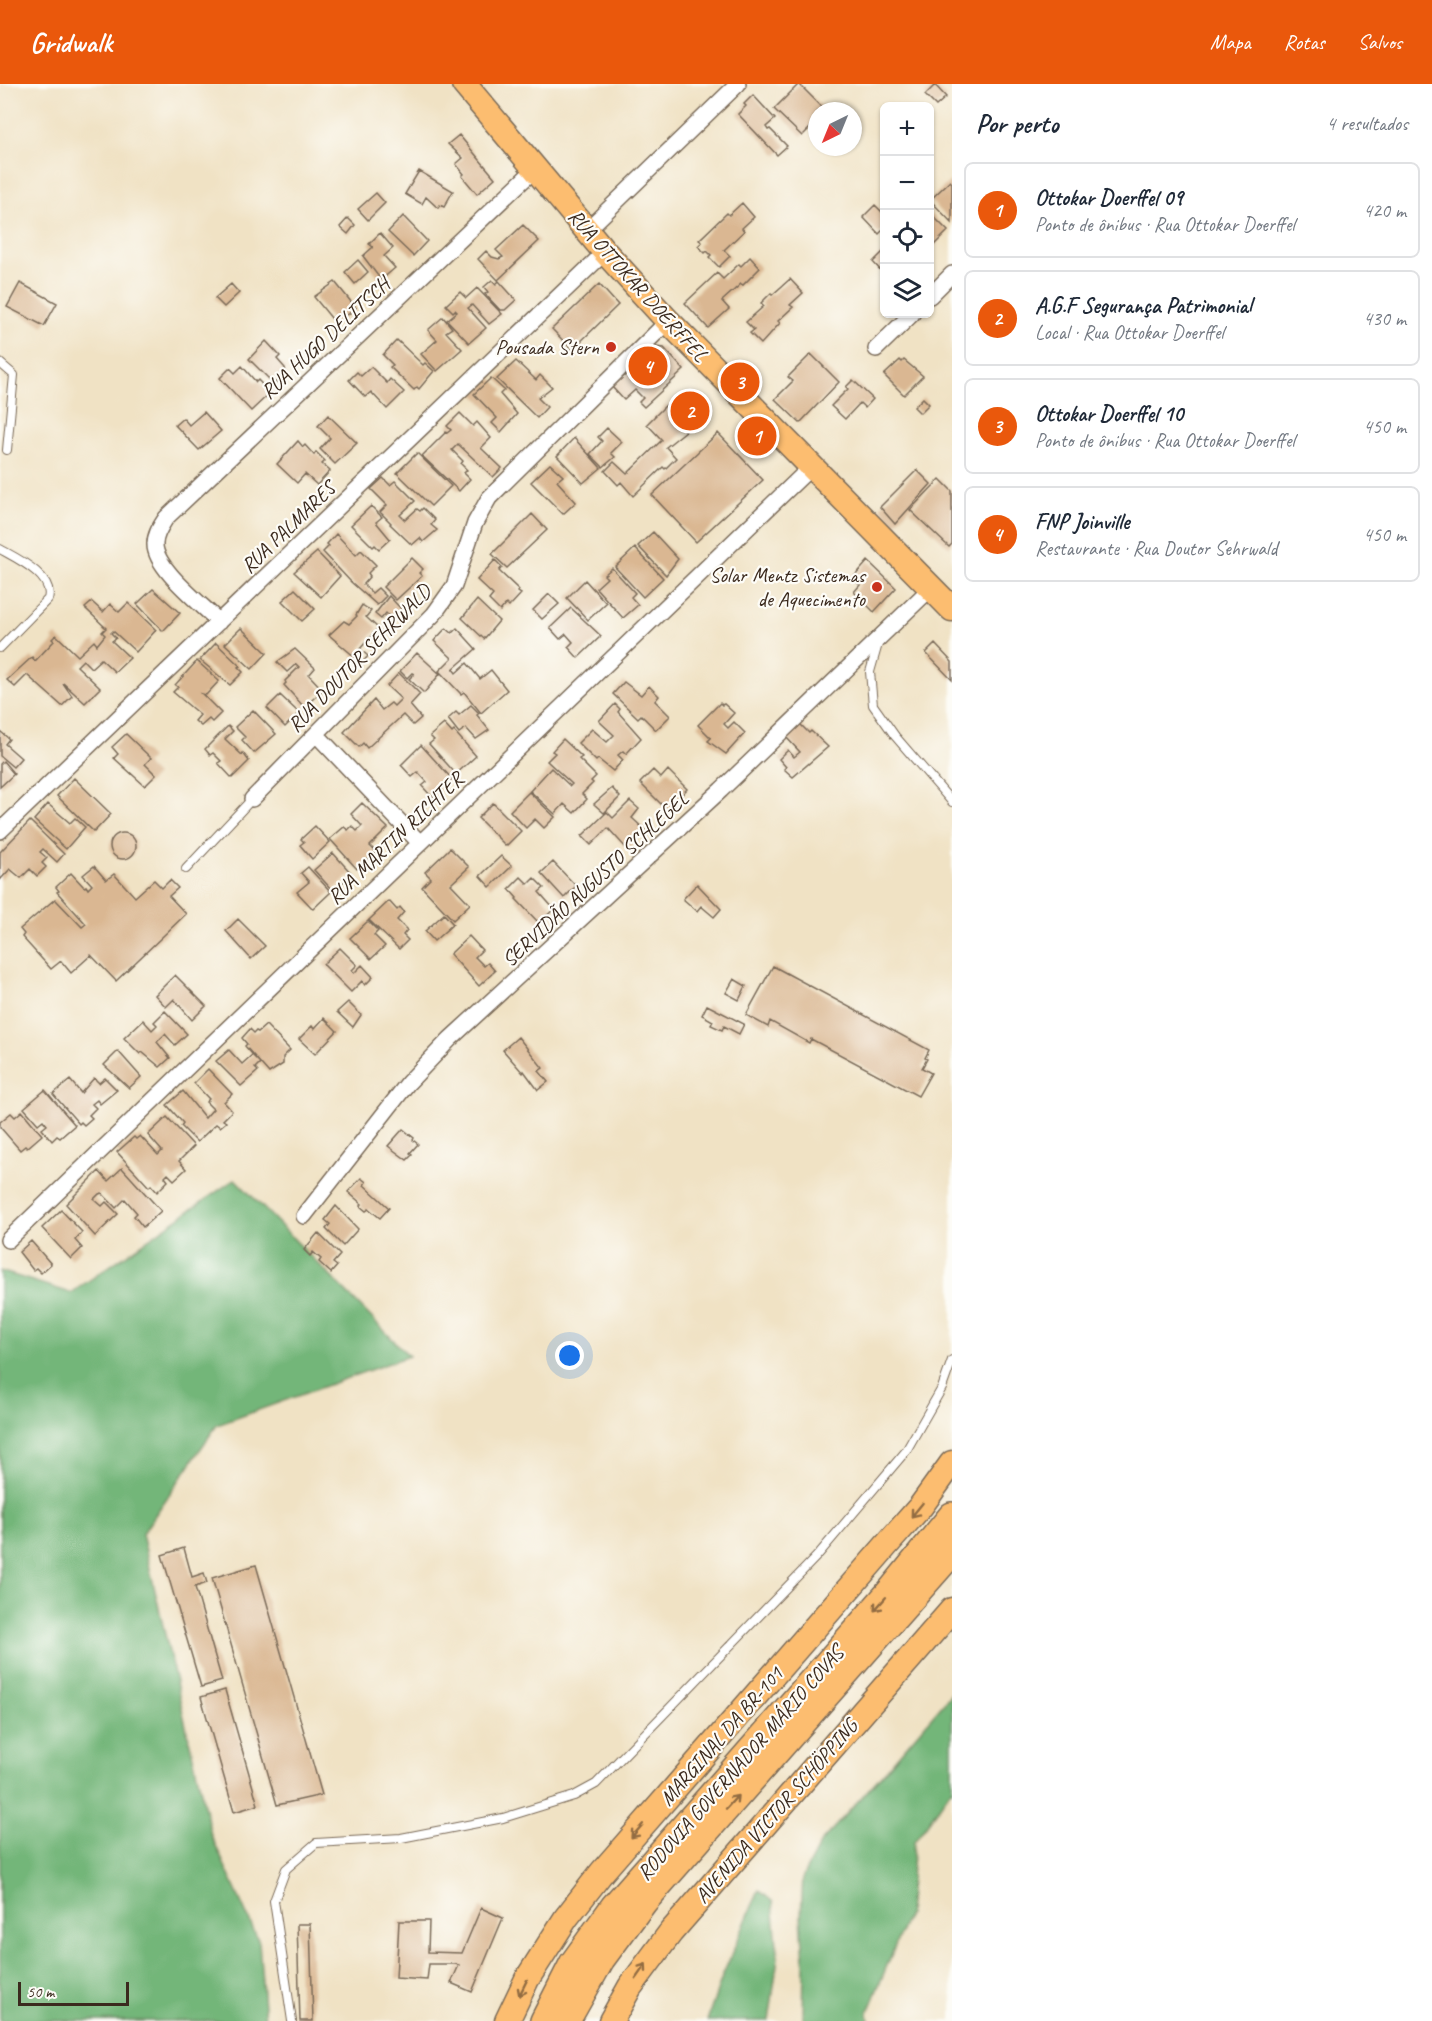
<!DOCTYPE html>
<html lang="pt">
<head>
<meta charset="utf-8">
<style>
	:root { --surface:#fff; --page:#f6f6f7; --text:#1f2937; --muted:#747a83; --line:#e0e1e3; --accent:#ea580c }
	body { margin:0; font-family:Caveat,sans-serif; background:var(--page); color:var(--text) }
	.controls { position:absolute; right:18px; top:18px; display:grid; overflow:hidden; border-radius:9px; box-shadow:0 2px 4px #0004 }
	.controls button { width:54px; height:54px; display:grid; place-items:center; padding:0; border:0; border-bottom:2px solid var(--line); background:var(--surface); color:var(--text); font:30px sans-serif }
	.compass { position:absolute; left:808px; top:18px; width:54px; height:54px; border-radius:50%; background:var(--surface); box-shadow:0 2px 4px #0004; rotate:223deg }
	.scale { position:absolute; left:18px; bottom:15px; width:111px; box-sizing:border-box; padding-left:6px; border:3px solid #3b2a1e; border-top:0; font-size:16px; line-height:21px; white-space:nowrap; color:#3b2a1e; -webkit-text-stroke:4px #fdfcf7; paint-order:stroke }
	.you { position:absolute; left:570px; top:1272px; width:21px; height:21px; margin:-15px; border:4px solid #fff; border-radius:50%; background:#1a73e8; box-shadow:0 0 0 9px #1a73e833 }
	.badge { display:grid; place-items:center; width:39px; height:39px; border-radius:50%; background:var(--accent); color:#fff; font-size:20px; font-weight:700 }
	.pin { position:absolute; translate:-50% -50%; border:3px solid #fff; box-shadow:0 2px 6px #0006 }
	.list { margin:0; padding:0; list-style:none }
	h2 { display:flex; justify-content:space-between; align-items:center; height:78px; margin:0; padding:0 24px; font-size:26px }
	h2 small { font-size:20px; font-weight:400; color:var(--muted) }
	.list li { display:grid; grid-template-columns:39px 1fr auto; gap:18px; align-items:center; box-sizing:border-box; height:96px; margin:0 12px 12px; padding:0 12px; border:2px solid var(--line); border-radius:9px }
	.list b { display:block; font-size:22px; white-space:nowrap }
	.list p { margin:0; font-size:20px; white-space:nowrap; color:var(--muted) }
	.list em { font-size:20px; font-style:normal; color:var(--muted) }
	.icon { flex:none; width:33px; height:33px; fill:none; stroke:currentColor; stroke-width:2; stroke-linecap:round; stroke-linejoin:round }
	.map { position:relative; flex:none; width:952px; height:1937px; overflow:hidden }
	header { display:flex; align-items:center; gap:36px; box-sizing:border-box; height:84px; padding:0 30px; background:var(--accent); color:#fff }
	header strong { font-size:28px }
	nav { display:flex; gap:33px; margin-inline-start:auto; font-size:21px }
	main { display:flex }
	aside { flex:1; background:var(--surface) }
	.map>svg:first-child { display:block }
</style>
</head>
<body>
<header>
<strong>Gridwalk</strong>
<nav><a>Mapa</a><a>Rotas</a><a>Salvos</a></nav>
</header>
<main>
<div class="map">
<svg width="952" height="1937" viewBox="0 0 952 1937">
	<rect width="100%" height="100%" fill="#fdfcf7"/>
	<filter id="ink" filterUnits="userSpaceOnUse"><feTurbulence type="fractalNoise" baseFrequency=".0167" numOctaves="2"/><feDisplacementMap in="SourceGraphic" scale="12" xChannelSelector="R" yChannelSelector="G"/><feConvolveMatrix kernelMatrix="1 2 1 2 8 2 1 2 1" color-interpolation-filters="sRGB"/></filter>
	<filter id="wash" filterUnits="userSpaceOnUse"><feTurbulence type="fractalNoise" baseFrequency=".008" numOctaves="4" result="noise"/><feDisplacementMap in="SourceGraphic" scale="24" xChannelSelector="R" yChannelSelector="G"/><feGaussianBlur stdDeviation="1.35" result="paint"/><feColorMatrix in="noise" values="0 0 0 0 0 0 0 0 0 0 0 0 0 0 0 0 0 1.4 0 .05"/><feComposite in="paint" operator="in"/></filter>
	<g filter="url(#wash)">
		<rect width="100%" height="100%" fill="#f0e2c4"/>
		<path fill="#73b679" stroke="#57704c" stroke-width="1.5" d="M235 1095 409 1272 217 1341 142 1450 211 1751 259 1858 265 1937H0V1187L71 1209Z
			M952 1609V1705L914 1758 908 1830 868 1928 869 1937H803L804 1878 801 1832 803 1792 821 1758 878 1695Z
			M759 1806 773 1818 778 1873 769 1937H707L722 1893Z"/>
		<g id="blocks">
			<path fill="#dab792" d="M799 0 826 27H817V37L802 52 774 25Z
				M935 1 946 13 936 22 925 11Z
				M753 11 775 35 766 43 768 46 770 45 787 62 777 71 738 30 746 22 744 20Z
				M459 51 495 94 477 110 462 92 464 90 456 80 463 74 448 60Z
				M419 87 453 107 444 123 440 121 438 124 426 113 422 120 405 110Z
				M950 97 952 99V139L930 116Z
				M376 109 385 119 368 136 358 125Z
				M742 119 754 133 742 144 744 147 724 166 730 172 719 183 709 173 711 171 707 167 705 169 698 162 702 158 699 156 727 129 729 131Z
				M875 121 884 130V145L879 150 863 133Z
				M930 129 948 147 931 164 930 163Z
				M403 132 427 157 413 172 388 148Z
				M348 134 355 141 348 150 340 143Z
				M523 141 539 157 498 196 478 175 486 167 492 173 499 175 503 173 496 166Z
				M380 149 393 164 384 172 395 184 381 196 363 172 373 163 369 160Z
				M884 167V190L873 178Z
				M750 173 760 184 743 201 741 200 722 217 729 225 708 244 685 219 717 189 723 195 739 180 741 182Z
				M358 176 368 188 355 200 345 188Z
				M790 195 803 209 790 221 793 223 778 237 780 239 761 260 750 249 754 246 746 238 764 222 761 219 771 209 772 211Z
				M492 196 496 200 499 197 516 216 505 226H500L485 210 488 208 484 203Z
				M335 198 356 224 336 240 314 213Z
				M20 199 57 219 44 242 7 223Z
				M231 200 239 209 224 223 215 214Z
				M599 200 618 221 572 266 552 245Z
				M477 204 502 230 489 240 472 221 468 224 486 244 469 259 447 236 457 228 455 226 453 228 446 221 460 208 466 214Z
				M443 233 452 244 446 248 462 265 437 287 421 270 437 256 428 246Z
				M397 256 423 281 425 279 434 287 419 305 417 303 414 306 390 283 393 281 383 271Z
				M266 257 280 272 277 275 285 284 286 289 275 299 271 297 249 275Z
				M655 263 664 264 684 286 644 323 639 318 643 314 635 306 624 316 612 303Z
				M811 270 839 298 800 339 775 315 793 297 788 293Z
				M900 276 902 278 904 276 923 292 904 311 884 291Z
				M516 277 536 296 540 291 552 303 538 314 547 323 537 334 497 295Z
				M242 282 256 298 258 296 270 309 251 327 220 294 230 284 235 289Z
				M371 283 387 299 390 295 404 308 387 325 371 308 365 313 349 296 357 288 361 292Z
				M491 294 504 306 500 310 517 330 501 348 492 339 497 334 474 310Z
				M853 296 873 315 865 324 860 319 845 335 831 322 848 305 846 303Z
				M689 314 703 327 692 339 678 326Z
				M923 314 929 320 920 329 914 323Z
				M666 321 678 333 675 336 686 347 666 363 676 374 665 385 663 383 633 412 621 398 618 401 605 387 614 378 627 390 662 356 647 340Z
				M204 328 221 347 199 366 175 341 183 334 189 341Z
				M460 329 473 342 477 338 491 354 481 364 502 384 493 393 458 360 452 366 463 377 461 380 467 386 464 389 470 395 459 407 422 372 446 348 447 349 451 346 447 342Z
				M328 331 357 359 335 380 320 365 330 354 318 342Z
				M607 344 622 358 611 369 615 373 603 383 590 370 602 357 598 353Z
				M718 349 763 396 696 458 652 411Z
				M574 354 601 384 583 399 557 372Z
				M298 357 303 363 305 361 314 371 316 368 325 377 322 380 330 387 317 401 305 390 297 399 277 380Z
				M417 369 451 402 431 422 397 389Z
				M550 380 563 392 557 397 576 418 563 430 531 398Z
				M917 386 931 400 895 440 880 423Z
				M383 394 390 401 395 397 415 417 400 431 405 436 417 425 420 427 423 424 435 436 431 441 437 446 423 458 420 454 412 461 390 440 391 439 380 428 387 421 371 405Z
				M940 395 952 407V460L949 463 910 426Z
				M371 422 382 433 376 438 390 455 379 465 375 461 373 463 351 441Z
				M532 430 547 446 507 484 492 470Z
				M653 448 678 475 666 491 638 462Z
				M336 450 356 471 361 466 376 481 368 489 370 492 363 500 372 509 378 504 386 512 377 521 351 498 323 468 329 462 327 460Z
				M635 464 663 494 643 513 615 483Z
				M317 468 340 492 321 513 294 488Z
				M412 474 423 485 419 489 422 492 396 516 383 503Z
				M495 476 502 483 499 487 519 506 518 508 521 510 509 523 506 520 500 527 489 516 493 511 477 496Z
				M868 477 896 504 874 528 854 508 860 501 853 494Z
				M612 484 635 509 631 513 638 521 623 534 596 504 607 494 604 491Z
				M585 496 606 519 588 536 567 514Z
				M153 505 180 529 163 547 137 520Z
				M295 505 315 525 302 537 282 517Z
				M549 510 559 520 542 535 533 526Z
				M389 512 402 526 397 532 394 530 391 534 386 529 381 535 375 530Z
				M477 516 499 537 484 555 462 534Z
				M92 518 103 528 110 520 119 528 128 519 156 546 136 568 113 547 111 549 116 554 112 557 130 574 115 588 101 575 91 584 83 576 77 582 100 604 85 619 63 599 72 612 62 622 27 591 15 603 7 596 32 573 35 577 54 557 52 555 56 551 78 572 94 557 97 561 105 551 102 548 106 544 85 524Z
				M362 521 371 527 366 533 378 544 360 565 368 572 362 579 329 551 344 537 349 540 357 532 356 531Z
				M571 524 601 552 578 574 568 563 573 558 566 550 560 555 550 544Z
				M241 544 267 569 252 585 225 560Z
				M446 544 452 549 457 544 476 565 453 585 456 589 467 579 480 595 491 586 507 606 481 629 464 608 461 610 439 587 452 574 434 557Z
				M216 559 240 582 238 583 243 588 230 601 200 576Z
				M935 560 952 578V596L926 569Z
				M295 565 315 584 309 591 323 606 304 623 284 601 286 599 285 597 299 583 296 580 287 588 277 578Z
				M417 569 440 590 424 609 409 595 414 590 412 589 407 594 400 587Z
				M197 577 219 597 206 611 202 610 221 629 212 638 209 635 201 642 195 637 200 631 173 608 178 603 175 601Z
				M399 589 420 610 410 621 421 634 413 641 403 631 367 664 363 659 359 663 344 648 374 616 382 626 391 619 394 622 401 615 387 602Z
				M624 598 641 611 649 602 659 612 655 617 670 632 656 646 641 631 638 634 613 610Z
				M280 611 299 629 285 643 267 624Z
				M720 619 722 621 724 620 734 629 724 640 728 644 734 638 745 649 726 670 708 657 711 654 698 641Z
				M615 620 620 625 618 628 641 654 626 670 623 667 618 671 623 676 613 687 598 675 596 677 578 659 592 645 607 658 614 651 599 637Z
				M471 621 479 629 477 631 489 646 476 655 466 644 459 649 448 635 456 628 459 631Z
				M253 626 276 650 254 669 242 656 245 653 235 643Z
				M444 640 452 649 454 647 476 672 456 690 429 660 434 656 430 652Z
				M800 640 809 649 811 647 828 663 793 693 784 685 786 683 779 675 788 666 794 673 800 668 786 653Z
				M228 642 233 647 225 655 242 671 243 669 249 677 232 694 218 679 221 677 213 669 210 671 205 665Z
				M0 647 9 655 5 660 21 674 13 683 0 672Z
				M126 650 151 674 145 680 156 691 145 702 114 674 118 670 112 663Z
				M563 655 582 673 579 675 596 692 591 697 593 699 582 710 587 715 574 729 564 720 555 730 530 707 551 684 570 702 572 700 547 677 555 669 552 667Z
				M421 661 452 695 432 713 422 702 427 698 418 688 412 693 401 681Z
				M3 677 14 690 0 703V680Z
				M653 686 661 694 668 686 687 705 667 726 640 699Z
				M74 694 111 730 94 748 57 712Z
				M612 704 620 713 604 729 594 720Z
				M529 708 555 733 544 744 535 735 526 744 510 727Z
				M630 717 639 725 632 734 645 746 627 765 608 744 591 761 582 752 607 728 613 734Z
				M362 719 388 744 370 762 376 768 357 785 330 755 344 743 348 746 352 742 357 747 362 742 351 730Z
				M493 719 521 747 506 762 478 734Z
				M48 720 70 739 75 734 85 743 66 765 34 736Z
				M30 737 64 770 57 778 43 765 40 768 47 774 42 779 46 783 37 792 30 785 21 794 10 785 0 796V768Z
				M315 742 330 758 312 775 300 761 304 758 301 755Z
				M110 762a13 13 0 1 1 26 0a13 13 0 1 1-26 0Z
				M450 764 469 783 451 800 470 820 453 836 422 803 431 794 425 788Z
				M333 769 352 790 333 807 314 786Z
				M501 772 512 782 490 803 480 792Z
				M553 778 576 802 564 814 541 789Z
				M94 782 106 796 114 790 135 813 154 796 162 804 170 796 178 804 169 812 186 830 116 897 91 871 71 889 61 877 51 885 22 853 24 850 20 845 55 815 82 843 86 840 57 808 59 807 56 803 71 789 84 803 86 802 88 805 92 801 83 791Z
				M308 783 331 808 313 825 297 808 309 798 301 789Z
				M521 793 528 800 534 794 544 804 539 808 554 825 539 839 516 815 517 814 509 805Z
				M697 800 721 825 714 833 701 822 697 827 683 815Z
				M389 817 397 826 400 823 404 828 397 836 407 846 403 851 408 856 399 865 369 836Z
				M444 830 453 840 434 857 425 847Z
				M238 835 265 862 251 875 226 847Z
				M368 837 378 847 374 851 385 862 371 875 350 854Z
				M469 852 482 866 475 873 484 882 488 879 495 887 479 902 450 870Z
				M340 864 357 881 352 886 354 889 362 881 373 893 365 901 362 897 351 908 323 880Z
				M773 882 929 966 925 974 927 975 922 984 931 989 918 1012 811 955 809 959 770 937 768 943 746 931Z
				M175 891 206 922 192 936 174 915 166 923 155 911Z
				M734 895 746 902 739 916 726 909Z
				M348 918 361 931 353 943 337 928Z
				M707 921 744 940 739 950 724 942 722 946 711 941 713 937 702 931Z
				M165 927 187 950 175 961 165 950 157 958 170 974 160 983 142 968 140 970 124 954 143 936 152 946 157 941 154 938Z
				M324 934 337 947 315 970 299 955 312 942 314 945Z
				M266 941 290 966 283 973V980L269 989 245 962 247 960 242 954 250 945 254 949 256 947 258 948Z
				M518 953 543 984 539 987 548 998 538 1006 524 987 523 989 503 966Z
				M229 966 242 980 252 971 260 979 255 984 258 987 241 1002 216 977Z
				M118 967 141 993 129 1004 104 981Z
				M208 985 232 1010 224 1018 232 1027 223 1036 226 1038 220 1043 216 1040 197 1058 181 1042 183 1039 167 1021 183 1007 205 1034 213 1025 206 1018 209 1015 194 999Z
				M94 994 99 999 105 994 117 1006 100 1020 97 1016 92 1020 96 1024 89 1031 92 1034 84 1041 81 1038 79 1040 53 1010 70 996 81 1009Z
				M45 1006 75 1041 60 1054 57 1052 52 1057 42 1045 47 1041 43 1036 38 1040 24 1024Z
				M22 1027 42 1051 27 1064 25 1062 20 1066 0 1043V1038L11 1029 15 1033Z
				M167 1033 194 1062 179 1077 186 1085 174 1096 168 1090 165 1093 168 1097 157 1108 151 1101 149 1103 117 1068 134 1053 136 1055 140 1052 158 1071 162 1067 148 1051Z
				M403 1045 414 1054 413 1056 418 1060 410 1069 412 1071 407 1076 388 1062Z
				M122 1084 161 1127 143 1143 134 1132 137 1129 125 1115 116 1124 102 1109 99 1110 94 1115 102 1122 106 1118 118 1130 95 1152 66 1120 99 1087 108 1097Z
				M361 1094 366 1098 364 1101 389 1124 380 1134 369 1125 366 1127 360 1122 362 1120 348 1108Z
				M336 1122 358 1145 343 1162 326 1145 330 1140 325 1136Z
				M61 1126 82 1148 75 1156 82 1164 71 1175 42 1144Z
				M318 1149 340 1171 333 1179 337 1182 331 1189 319 1178 321 1175 313 1168 310 1172 304 1166Z
				M31 1157 51 1180 41 1189 36 1184 33 1186 19 1168Z
				M184 1464 192 1493 204 1489 207 1499 195 1503 222 1597 201 1603 162 1471Z
				M256 1481 322 1711 277 1721 212 1494Z
				M225 1606 258 1721 234 1728 201 1613Z
				M481 1824 503 1834 472 1908 451 1899 459 1881 455 1880H429L427 1896 396 1894 399 1837H429L428 1868 462 1869Z
				M297 1840H310L313 1937H300Z"/>
		</g>
	</g>
	<g filter="url(#ink)">
		<use href="#blocks" fill-opacity="0" stroke="#7a6a58" stroke-width="1.5"/>
		<g fill="none" stroke-linecap="round" stroke-linejoin="round">
			<defs>
				<path id="service" d="M0 279 14 291 7 366
					M0 465C16 474 55 492 48 515L0 564
					M878 560 870 588 873 621 895 652 952 718
					M186 785 252 715
					M292 1937 274 1817 286 1785 316 1759 401 1754 503 1734 574 1712 596 1700 817 1472 906 1367 942 1304 952 1276"/>
				<path id="minor" d="M587 146 738 0
					M930 212 952 190
					M876 265 912 230
					M219 538C203 521 154 484 155 460 155 450 161 442 166 434L535 85
					M316 650 420 759
					M252 715 434 530 454 502 475 439 489 414 668 237
					M0 747 605 168
					M304 1132 408 999 450 955 721 706 931 504
					M8 1156 811 383"/>
				<path id="primary" d="M464 0 605 168 668 237 952 525
					M507 1937 527 1895 566 1834 602 1788 891 1456 921 1422 952 1379
					M611 1937 630 1903 671 1848 952 1526"/>
				<path id="motorway" d="M544 1937 573 1880 614 1823 891 1507 952 1432
					M566 1937 601 1875 644 1817 952 1468"/>
			</defs>
			<use href="#service" stroke="#7a6a58" stroke-width="10"/>
			<use href="#minor" stroke="#7a6a58" stroke-width="18"/>
			<use href="#primary" stroke="#7a6a58" stroke-width="27"/>
			<use href="#motorway" stroke="#7a6a58" stroke-width="30"/>
			<use href="#service" stroke="#fff" stroke-width="8"/>
			<use href="#minor" stroke="#fff" stroke-width="15"/>
			<use href="#primary" stroke="#fcbd6f" stroke-width="24"/>
			<use href="#motorway" stroke="#fcbd6f" stroke-width="27"/>
		</g>
		<defs><path id="oneway-shaft" d="M-6 0H5M1.5-3L5.5 0L1.5 3" fill="none" stroke-width="1.6" stroke-linecap="round" stroke-linejoin="round" transform="scale(1.5)"/></defs>
		<g stroke="#926c42">
			<use href="#oneway-shaft" transform="translate(917 1426) rotate(129)"/>
			<use href="#oneway-shaft" transform="translate(880 1520) rotate(131)"/>
			<use href="#oneway-shaft" transform="translate(732 1718) rotate(-48)"/>
			<use href="#oneway-shaft" transform="translate(637 1747) rotate(131)"/>
			<use href="#oneway-shaft" transform="translate(641 1887) rotate(-55)"/>
			<use href="#oneway-shaft" transform="translate(523 1904) rotate(116)"/>
		</g>
	</g>
	<g fill="#c8321e" stroke="#fdfcf7" stroke-width="2">
		<circle cx="611" cy="263" r="6"/>
		<circle cx="877" cy="503" r="6"/>
	</g>
	<g text-anchor="middle" dominant-baseline="central" stroke-width="4.5" stroke-linejoin="round" paint-order="stroke">
		<g font-size="21" fill="#3b2a1e" stroke="#fdfcf7">
			<text transform="translate(638 201) rotate(48)">RUA OTTOKAR DOERFFEL</text>
			<text transform="translate(325 254) rotate(-43)">RUA HUGO DELITSCH</text>
			<text transform="translate(288 443) rotate(-44)">RUA PALMARES</text>
			<text transform="translate(359 574) rotate(-46)">RUA DOUTOR SEHRWALD</text>
			<text transform="translate(395 754) rotate(-44)">RUA MARTIN RICHTER</text>
			<text transform="translate(595 795) rotate(-43)">SERVIDÃO AUGUSTO SCHLEGEL</text>
			<text transform="translate(721 1652) rotate(-49)">MARGINAL DA BR-101</text>
			<text transform="translate(740 1679) rotate(-49)">RODOVIA GOVERNADOR MÁRIO COVAS</text>
			<text transform="translate(776 1727) rotate(-49)">AVENIDA VICTOR SCHÖPPING</text>
		</g>
		<g font-size="21" fill="#3b2a1e" stroke="#fdfcf7" text-anchor="end">
			<text x="599" y="263">Pousada Stern</text>
			<text x="865" y="491">Solar Mentz Sistemas<tspan x="865" dy="24">de Aquecimento</tspan></text>
		</g>
	</g>
</svg>
<div class="controls">
<button>+</button>
<button>−</button>
<button><svg class="icon" aria-label="locate" viewBox="0 0 24 24"><circle cx="12" cy="12" r="6"/><path d="M12 2v4M12 18v4M2 12h4M18 12h4"/></svg></button>
<button><svg class="icon" aria-label="layers" viewBox="0 0 24 24"><path d="M12 4l9 5-9 5-9-5zM3 14l9 5 9-5"/></svg></button>
</div>
<svg class="compass" viewBox="-18 -18 36 36"><path d="M0-13l5 13h-10z" fill="#e53935"/><path d="M0 13l5-13h-10z" fill="#747a83"/></svg>
<div class="scale">50 m</div>
<div class="you"></div>
<div class="pin badge" style="left:757px;top:352px">1</div>
<div class="pin badge" style="left:690px;top:327px">2</div>
<div class="pin badge" style="left:740px;top:298px">3</div>
<div class="pin badge" style="left:648px;top:282px">4</div>
</div>
<aside>
<h2>Por perto<small>4 resultados</small></h2>
<ul class="list">
<li><span class="badge">1</span><div><b>Ottokar Doerffel 09</b><p>Ponto de ônibus · Rua Ottokar Doerffel</p></div><em>420 m</em></li>
<li><span class="badge">2</span><div><b>A.G.F Segurança Patrimonial</b><p>Local · Rua Ottokar Doerffel</p></div><em>430 m</em></li>
<li><span class="badge">3</span><div><b>Ottokar Doerffel 10</b><p>Ponto de ônibus · Rua Ottokar Doerffel</p></div><em>450 m</em></li>
<li><span class="badge">4</span><div><b>FNP Joinville</b><p>Restaurante · Rua Doutor Sehrwald</p></div><em>450 m</em></li>
</ul>
</aside>
</main>
</body>
</html>
